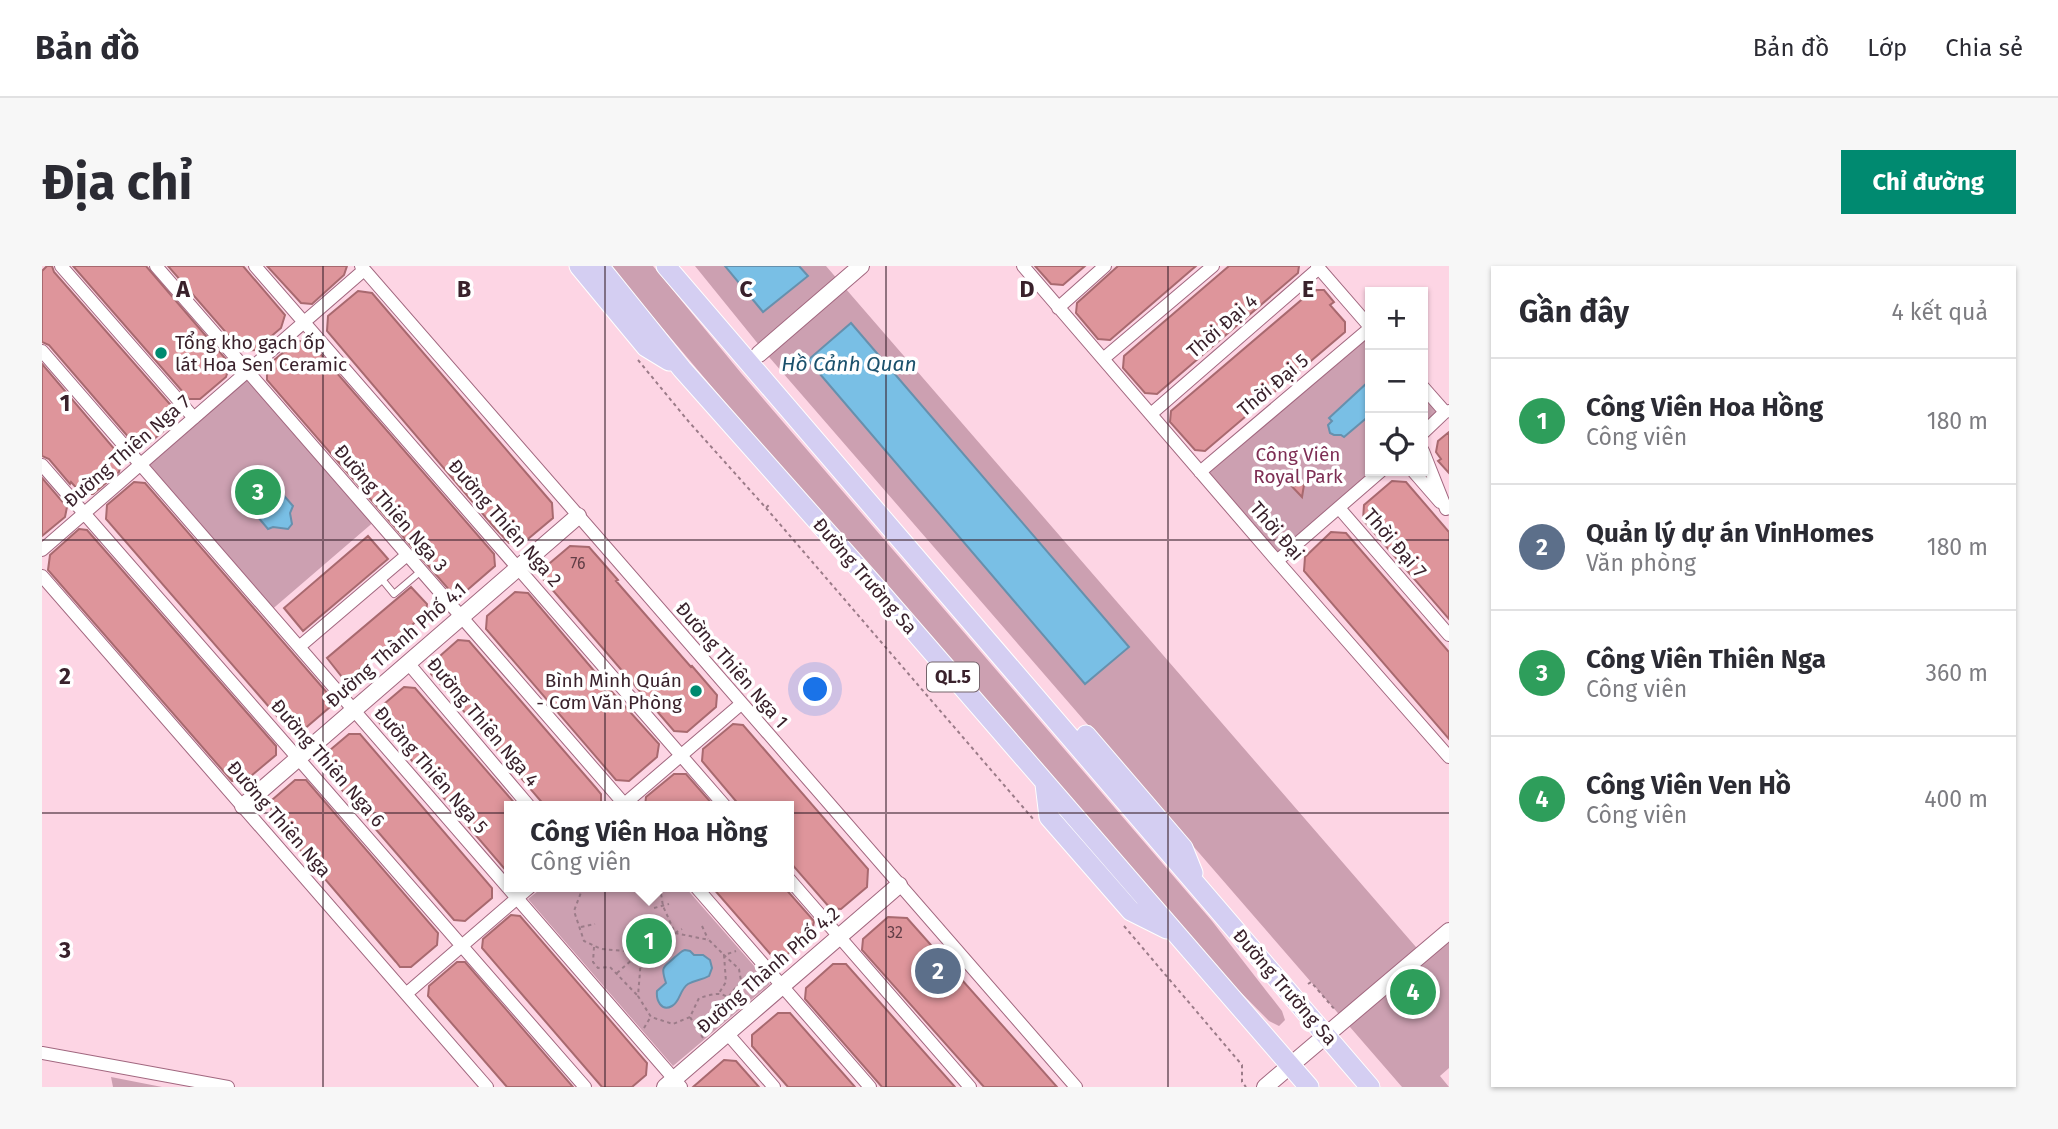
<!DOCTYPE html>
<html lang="vi">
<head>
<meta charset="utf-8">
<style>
	:root { --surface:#fff; --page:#f7f7f7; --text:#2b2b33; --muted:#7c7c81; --line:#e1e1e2; --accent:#008a70 }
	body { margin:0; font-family:"Fira Sans",sans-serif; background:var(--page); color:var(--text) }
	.controls { position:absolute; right:21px; top:21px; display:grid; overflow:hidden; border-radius:0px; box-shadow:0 2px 5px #0004 }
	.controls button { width:63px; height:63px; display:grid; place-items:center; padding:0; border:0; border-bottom:2px solid var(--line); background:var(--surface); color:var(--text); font:35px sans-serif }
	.you { position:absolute; left:774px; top:424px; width:24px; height:24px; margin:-18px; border:5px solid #fff; border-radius:50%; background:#1a73e8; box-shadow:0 0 0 10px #1a73e833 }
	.badge { display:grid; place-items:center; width:46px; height:46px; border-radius:50%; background:var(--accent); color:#fff; font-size:23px; font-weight:700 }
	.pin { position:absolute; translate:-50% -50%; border:4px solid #fff; box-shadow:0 2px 7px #0006 }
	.popup { position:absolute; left:462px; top:535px; width:290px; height:91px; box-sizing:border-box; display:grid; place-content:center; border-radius:0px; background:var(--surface); filter:drop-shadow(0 2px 5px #0005); font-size:23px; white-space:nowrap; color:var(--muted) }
	.popup b { font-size:26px; color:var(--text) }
	.popup::after { content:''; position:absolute; left:50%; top:100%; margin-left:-14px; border:14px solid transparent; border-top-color:var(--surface) }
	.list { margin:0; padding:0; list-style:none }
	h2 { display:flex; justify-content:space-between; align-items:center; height:91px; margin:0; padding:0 28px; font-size:30px }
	h2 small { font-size:23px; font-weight:400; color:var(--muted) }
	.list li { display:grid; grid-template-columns:46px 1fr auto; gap:21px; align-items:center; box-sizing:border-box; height:126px; padding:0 28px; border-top:2px solid var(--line) }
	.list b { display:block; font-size:26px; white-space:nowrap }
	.list p { margin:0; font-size:23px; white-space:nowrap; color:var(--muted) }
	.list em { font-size:23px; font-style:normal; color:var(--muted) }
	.icon { flex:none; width:38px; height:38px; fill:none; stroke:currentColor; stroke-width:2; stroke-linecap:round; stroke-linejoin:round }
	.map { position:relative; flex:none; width:1407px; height:821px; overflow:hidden; border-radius:0px }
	header { display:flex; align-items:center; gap:42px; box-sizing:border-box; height:98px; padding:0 35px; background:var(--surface); border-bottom:2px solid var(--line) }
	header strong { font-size:33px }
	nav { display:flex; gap:38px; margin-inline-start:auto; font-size:24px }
	.intro { display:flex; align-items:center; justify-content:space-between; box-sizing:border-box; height:168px; padding:0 42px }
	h1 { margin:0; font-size:49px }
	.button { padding:18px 32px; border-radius:0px; background:var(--accent); color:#fff; font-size:24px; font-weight:700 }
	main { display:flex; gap:42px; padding:0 42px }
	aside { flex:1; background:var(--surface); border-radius:0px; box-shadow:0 2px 5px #0004 }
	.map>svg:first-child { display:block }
</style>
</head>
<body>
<header>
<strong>Bản đồ</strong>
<nav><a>Bản đồ</a><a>Lớp</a><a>Chia sẻ</a></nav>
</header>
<div class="intro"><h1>Địa chỉ</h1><a class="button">Chỉ đường</a></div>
<main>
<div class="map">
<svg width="1407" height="821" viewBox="0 0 1407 821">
	<rect width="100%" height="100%" fill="#fdd5e4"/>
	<path fill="#cca0b1" d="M568 0H611L699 107 1170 655 1240 745 1243 754 1237 760 1227 755 1147 674 751 217Z
		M653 0H784L1380 688 1407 665V802L1398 810 1407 821H1360L721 84Z
		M1328 62V205H1339L1235 295 1158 206Z
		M206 106 334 254 227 346 99 199Z
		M1381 121 1403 146 1381 167Z
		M501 621H643L728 718 631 800 486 633Z
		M69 811 120 821H71Z"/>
	<path fill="#79bfe5" stroke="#6690ad" stroke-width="2" d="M683 0H757L766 10 721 46Z
		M809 57 1087 381 1043 418 766 94Z
		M1326 116 1328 118V149L1302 171 1299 169H1292L1288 167 1286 159 1290 155 1287 152Z
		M211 207 218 209 223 208 251 240 248 247 250 258 246 263 231 261 226 263 199 231 200 211 203 208Z
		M643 684 648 685 652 689H661L668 694 670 702 667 710C660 714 653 714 646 718 638 723 638 736 630 740 619 746 614 734 615 725L624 717C618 699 622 702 633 691 636 689 639 685 643 684Z"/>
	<path fill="#de959b" stroke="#a8696f" stroke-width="2" d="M5 0H10L12 6 134 145 131 157 105 179 94 180 7 79 0 76V5Z
		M31 0H104L188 98 184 111 158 133H147Z
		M126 0H201L243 49 239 62 213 84 200 85Z
		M225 0H305L302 9 270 38 259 37Z
		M993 0H1043L1021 19 1009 18Z
		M1076 0H1154L1068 74 1056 73 1034 47 1035 37Z
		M1187 0H1257L1256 7 1115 128 1103 127 1081 102 1082 90Z
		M1271 24H1282L1292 36 1288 39 1303 56V66L1163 185 1153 184 1128 156 1129 145Z
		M316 25 330 27 510 237 511 252 480 278 467 277 451 260 285 65 286 50Z
		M255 75 268 76 452 288 453 300 423 326H409L225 114V100Z
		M0 98 80 192 77 206 51 228H40L29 216 28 218 7 193 0 190Z
		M1407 166V207L1396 195 1399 193 1394 186 1396 175Z
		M0 212 25 241 23 251 0 270Z
		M1242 212 1262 219 1260 231Z
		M1350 215 1364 216 1407 266V353L1321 254 1322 239Z
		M92 216 103 217 287 429 288 441 260 465 247 464 64 253 65 239Z
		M37 263 45 264 234 480V489L203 515H190L6 304 8 289Z
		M1289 266 1304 267 1407 386V473L1262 305 1263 291Z
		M326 270 346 293 261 365 242 342Z
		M528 280 547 281 576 314 574 315 649 401 650 400 675 429 674 441 645 466 632 465 501 313 502 302Z
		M369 321 385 338 384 347 309 411H300L285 392Z
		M473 326 486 327 570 426 617 478 615 491 587 515 574 514 444 363 445 350Z
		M416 374 427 375 554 522 559 528V540H503L401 421 389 408 390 397Z
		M362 421 373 422 475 540H467V608L335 454V444Z
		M691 458 701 459 826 603 825 621 799 643 788 642 747 595V540H698L660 495 661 483Z
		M307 468H318L450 622V632L423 655 412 654 280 501 281 490Z
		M632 508H644L672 540H603L604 531Z
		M253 514H264L396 667 395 679 369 701H358L354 696 229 550 230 534Z
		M670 621H742L772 655 770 667 742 691 730 690Z
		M469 649 478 650 605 797 604 809 590 821H560L440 682 441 673Z
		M846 651 865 652 1015 821H942L820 684 821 673Z
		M415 696H423L531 821H465L386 730 387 720Z
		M791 698H804L913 821H840L763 733 764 722Z
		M736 747H748L813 821H746L710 780V769Z
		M682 794 694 795 717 821H651Z"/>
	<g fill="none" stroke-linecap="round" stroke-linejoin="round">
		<defs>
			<path id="service" d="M338 311 352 328 379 305"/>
			<path id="minor" d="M19 0 152 152
				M114 0 584 540
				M213 0 683 540
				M319 0 1034 821
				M981 0 1235 295 1407 491
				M1275 0 1328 61
				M1016 42 1063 0
				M0 85 639 821
				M1061 93 1171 0
				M1381 121 1403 146
				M1109 148 1277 2
				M1381 167 1403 146 1407 145
				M1381 185 1404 243
				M0 199 543 821
				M1371 205 1398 236
				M1158 206 1328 62
				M1297 242 1407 369
				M0 284 322 4
				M1235 295 1339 205
				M0 310 445 821
				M257 381 365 289
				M366 397 487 540
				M580 540 699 438
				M747 613 928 821
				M654 621 828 821
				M364 728 488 621
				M685 767 732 821
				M0 787 186 821"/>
			<path id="tertiary" d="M717 88 819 0
				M201 540 536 250
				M623 821 857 619
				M1223 821 1407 665"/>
			<path id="trunk" d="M537 0 604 81 627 95
				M557 0 640 103 839 327 1267 821
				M624 0 1328 821
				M1044 469 1141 582 1151 607
				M1003 518 1007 551 1089 645 1125 663"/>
		</defs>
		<use href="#service" stroke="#a1677f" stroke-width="8"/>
		<use href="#minor" stroke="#a1677f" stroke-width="14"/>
		<use href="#tertiary" stroke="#a1677f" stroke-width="18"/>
		<use href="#trunk" stroke="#fff" stroke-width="21"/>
		<path stroke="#9b7b88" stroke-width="2" stroke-dasharray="3.5 3.5" stroke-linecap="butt" d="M596 94 647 156 724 242 728 238
			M724 242 992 554
			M541 621 532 645 542 675 559 683 584 685 598 693
			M618 621 621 640 633 667 640 663
			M612 642 627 638
			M660 660 666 673
			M1082 660 1200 799V816L1204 821
			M539 661 553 658
			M593 675 598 692
			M552 681 551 696 556 702 568 701 595 729
			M608 682 618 693
			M575 707 592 692
			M1266 718 1269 716 1294 745
			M687 730 699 715 697 703 682 689 694 685
			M648 751 631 758 609 751 596 730 599 693 608 682 622 671 633 667 667 674 682 689 684 716 677 727
			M602 762 608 752
			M661 772 648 751 657 732C676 727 680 724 694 739"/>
		<use href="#service" stroke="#fff" stroke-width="6"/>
		<use href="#minor" stroke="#fff" stroke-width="12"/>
		<use href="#tertiary" stroke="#fff" stroke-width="16"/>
		<use href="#trunk" stroke="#d4cef2" stroke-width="19"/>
	</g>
	<path fill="none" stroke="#39212b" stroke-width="2" stroke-opacity="0.55" d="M281 0V821M563 0V821M844 0V821M1126 0V821M0 274H1407M0 547H1407"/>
	<g fill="#008a70" stroke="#fff" stroke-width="2.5">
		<circle cx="119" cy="87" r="7"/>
		<circle cx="654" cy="425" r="7"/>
	</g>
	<g text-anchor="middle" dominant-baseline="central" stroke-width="7" stroke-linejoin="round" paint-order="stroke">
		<g font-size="16" fill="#623e47">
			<text x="536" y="297">76</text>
			<text x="853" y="666">32</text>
		</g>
		<rect fill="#fff" stroke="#74646b" stroke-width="2" x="885" y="396.5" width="52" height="29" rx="5"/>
		<g font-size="18" font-weight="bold" fill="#39212b">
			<text x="911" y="411">QL.5</text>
		</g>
		<g font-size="19" fill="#39212b" stroke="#fff">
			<text transform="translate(1180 60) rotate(-41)">Thời Đại 4</text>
			<text transform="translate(1231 119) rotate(-40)">Thời Đại 5</text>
			<text transform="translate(85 185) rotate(-41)">Đường Thiên Nga 7</text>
			<text transform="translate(349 242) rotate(49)">Đường Thiên Nga 3</text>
			<text transform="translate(463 257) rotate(49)">Đường Thiên Nga 2</text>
			<text transform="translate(1235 265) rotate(49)">Thời Đại</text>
			<text transform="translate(1353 277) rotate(49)">Thời Đại 7</text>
			<text transform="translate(823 310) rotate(49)">Đường Trường Sa</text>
			<text transform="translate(354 379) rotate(-41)">Đường Thành Phố 4.1</text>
			<text transform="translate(690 399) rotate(49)">Đường Thiên Nga 1</text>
			<text transform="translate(441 456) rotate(50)">Đường Thiên Nga 4</text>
			<text transform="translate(286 497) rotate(49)">Đường Thiên Nga 6</text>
			<text transform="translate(389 504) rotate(49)">Đường Thiên Nga 5</text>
			<text transform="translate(237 553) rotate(49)">Đường Thiên Nga</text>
			<text transform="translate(726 704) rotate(-41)">Đường Thành Phố 4.2</text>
			<text transform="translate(1243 721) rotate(49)">Đường Trường Sa</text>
		</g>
		<g font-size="19" fill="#39212b" stroke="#fff" text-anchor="start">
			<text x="133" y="76">Tổng kho gạch ốp<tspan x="133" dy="22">lát Hoa Sen Ceramic</tspan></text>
			<text x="640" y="414" text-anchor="end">Bình Minh Quán<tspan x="640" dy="22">- Cơm Văn Phòng</tspan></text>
		</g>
		<g font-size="19" fill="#7e2e54" stroke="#fff">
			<text x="1256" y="188">Công Viên<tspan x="1256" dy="22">Royal Park</tspan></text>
		</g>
		<g font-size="21" font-style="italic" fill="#1b516c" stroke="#fff">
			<text x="807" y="98">Hồ Cảnh Quan</text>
		</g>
	</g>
	<g font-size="23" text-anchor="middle" font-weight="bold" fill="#39212b" stroke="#fff" stroke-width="7" stroke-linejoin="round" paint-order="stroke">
		<text x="141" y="31">A</text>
		<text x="422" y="31">B</text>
		<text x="704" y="31">C</text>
		<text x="985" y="31">D</text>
		<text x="1266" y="31">E</text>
		<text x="23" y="145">1</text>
		<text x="23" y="418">2</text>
		<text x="23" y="692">3</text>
	</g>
</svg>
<div class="controls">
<button>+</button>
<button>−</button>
<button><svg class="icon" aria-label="locate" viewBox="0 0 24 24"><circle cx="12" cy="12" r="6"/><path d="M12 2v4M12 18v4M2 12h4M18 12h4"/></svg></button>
</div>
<div class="you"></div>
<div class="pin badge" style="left:607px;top:675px;background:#2e9e5b">1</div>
<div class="popup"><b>Công Viên Hoa Hồng</b>Công viên</div>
<div class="pin badge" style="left:896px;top:705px;background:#5c6f8a">2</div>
<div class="pin badge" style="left:216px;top:226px;background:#2e9e5b">3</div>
<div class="pin badge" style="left:1371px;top:726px;background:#2e9e5b">4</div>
</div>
<aside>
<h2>Gần đây<small>4 kết quả</small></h2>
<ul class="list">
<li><span class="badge" style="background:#2e9e5b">1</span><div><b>Công Viên Hoa Hồng</b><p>Công viên</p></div><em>180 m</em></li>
<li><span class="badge" style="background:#5c6f8a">2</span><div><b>Quản lý dự án VinHomes</b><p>Văn phòng</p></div><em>180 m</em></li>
<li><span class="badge" style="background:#2e9e5b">3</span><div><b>Công Viên Thiên Nga</b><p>Công viên</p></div><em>360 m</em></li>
<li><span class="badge" style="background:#2e9e5b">4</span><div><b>Công Viên Ven Hồ</b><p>Công viên</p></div><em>400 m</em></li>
</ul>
</aside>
</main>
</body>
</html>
